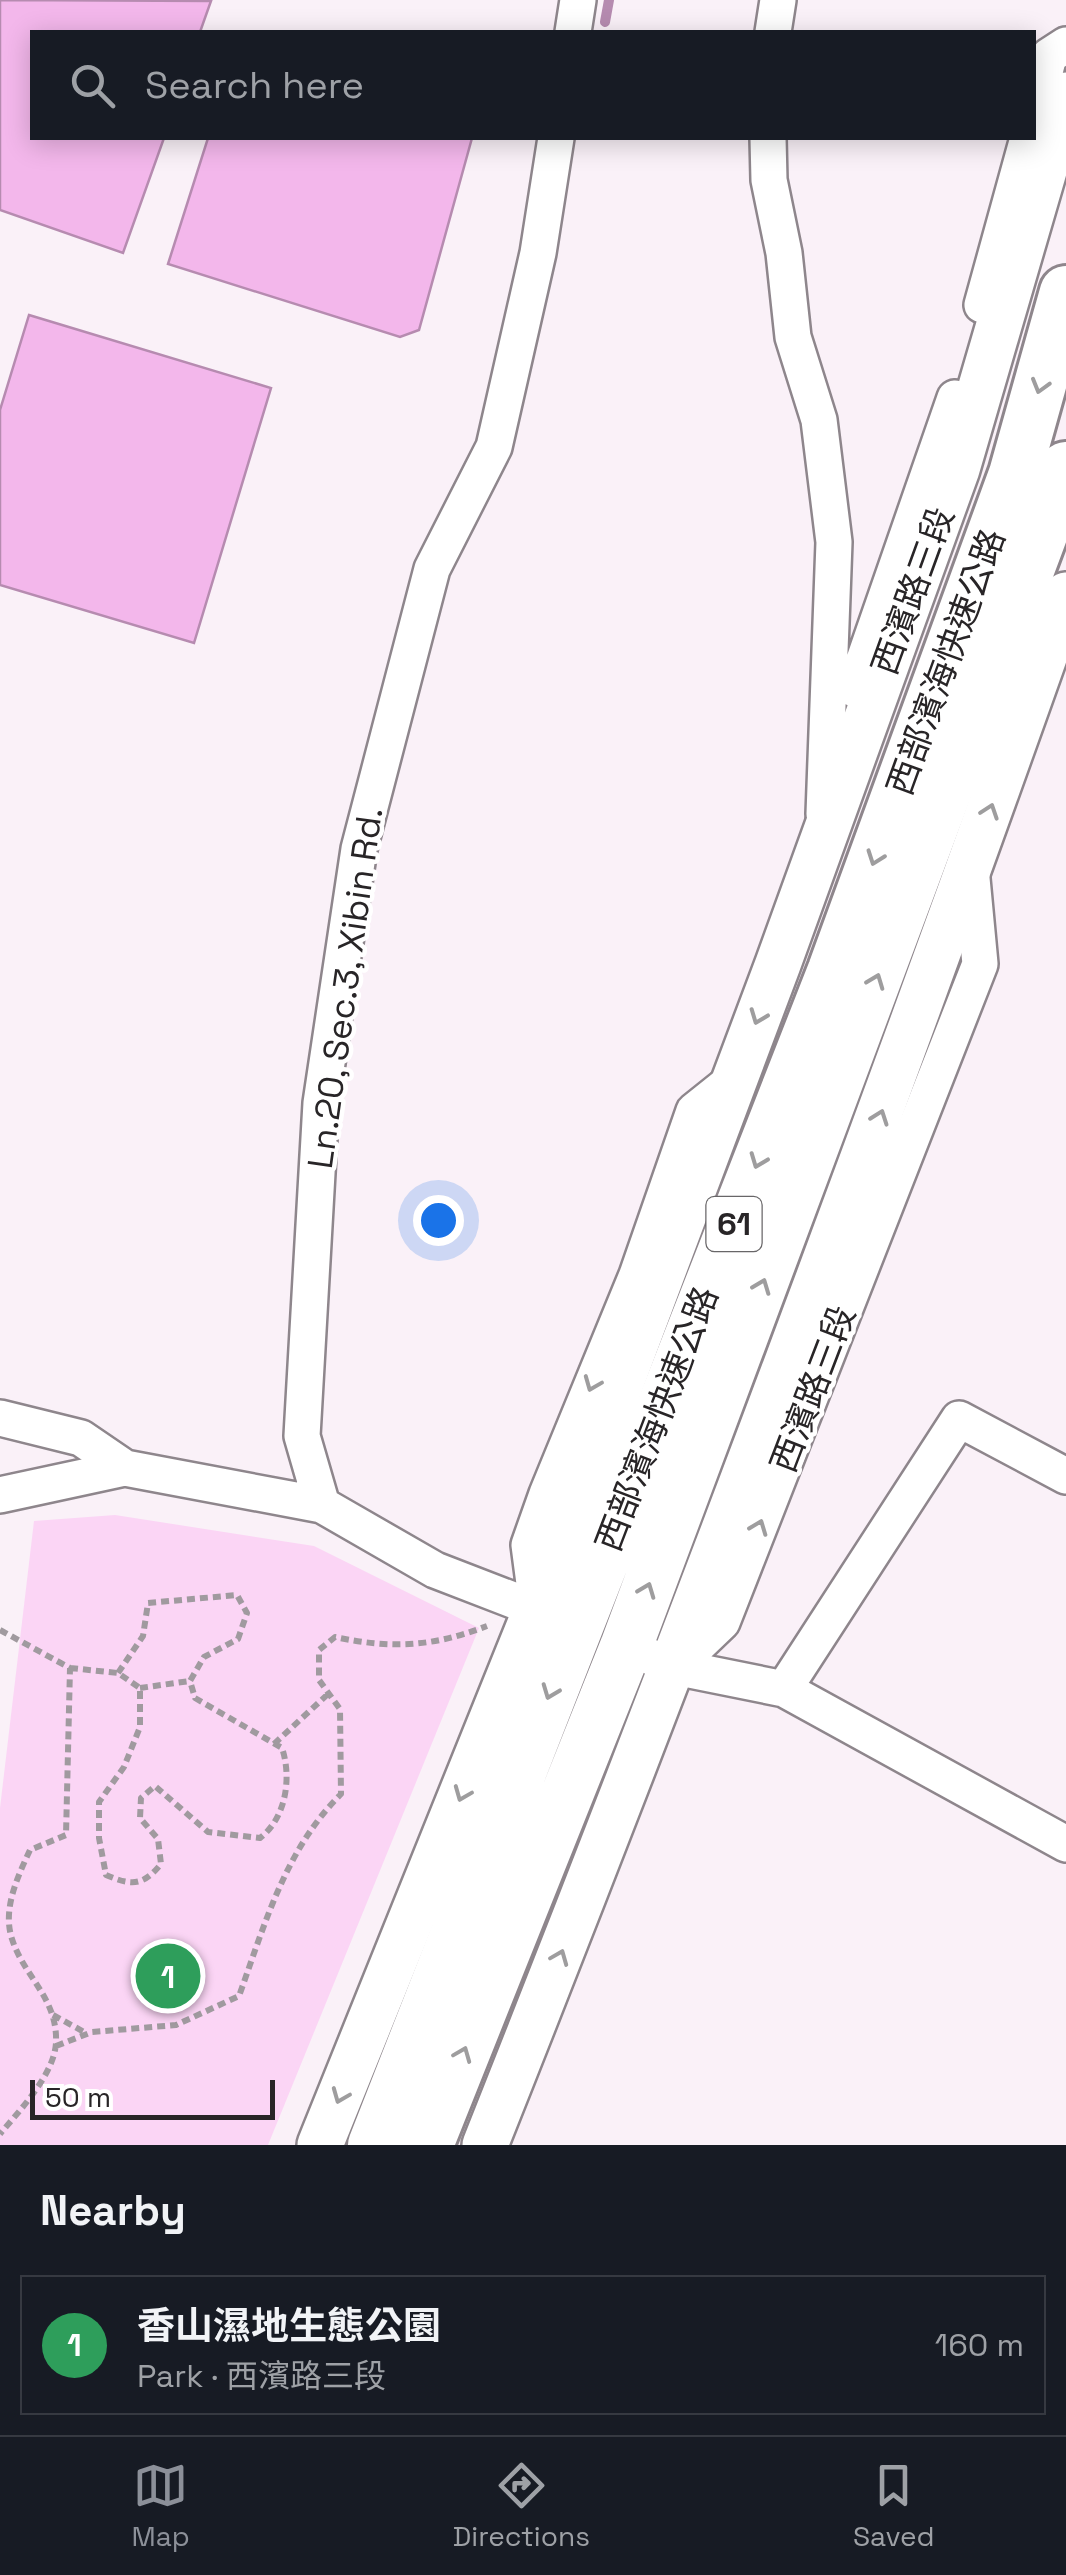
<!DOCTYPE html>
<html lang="en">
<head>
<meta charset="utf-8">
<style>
	:root { --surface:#171b24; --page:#20242c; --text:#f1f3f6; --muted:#9ea1a6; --line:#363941; --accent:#8c9099 }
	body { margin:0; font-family:"Space Grotesk","Noto Sans TC",sans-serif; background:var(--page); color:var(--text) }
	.scale { position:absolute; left:30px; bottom:25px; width:245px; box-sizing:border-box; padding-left:10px; border:5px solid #282527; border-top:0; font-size:28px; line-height:35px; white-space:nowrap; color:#282527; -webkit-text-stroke:8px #fff; paint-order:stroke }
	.you { position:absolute; left:438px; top:1220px; width:35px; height:35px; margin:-25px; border:8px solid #fff; border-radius:50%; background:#1a73e8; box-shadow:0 0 0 15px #1a73e833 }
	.badge { display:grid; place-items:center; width:65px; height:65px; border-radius:50%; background:var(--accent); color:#fff; font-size:32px; font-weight:700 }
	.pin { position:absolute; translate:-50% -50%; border:5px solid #fff; box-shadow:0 2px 10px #0006 }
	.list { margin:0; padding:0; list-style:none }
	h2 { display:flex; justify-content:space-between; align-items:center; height:130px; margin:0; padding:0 40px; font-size:42px }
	h2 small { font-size:32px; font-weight:400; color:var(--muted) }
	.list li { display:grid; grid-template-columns:65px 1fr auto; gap:30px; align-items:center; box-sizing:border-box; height:140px; margin:0 20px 20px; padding:0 20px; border:2px solid var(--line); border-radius:0px }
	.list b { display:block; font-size:38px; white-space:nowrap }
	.list p { margin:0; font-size:32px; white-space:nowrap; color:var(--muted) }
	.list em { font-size:32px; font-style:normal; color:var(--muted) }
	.icon { flex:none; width:55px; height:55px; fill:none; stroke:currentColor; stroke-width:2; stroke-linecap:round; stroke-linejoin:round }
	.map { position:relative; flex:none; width:1066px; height:2145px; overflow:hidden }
	.search { position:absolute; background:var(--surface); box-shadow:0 5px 25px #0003; left:30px; right:30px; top:30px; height:110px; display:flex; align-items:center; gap:25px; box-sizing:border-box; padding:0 35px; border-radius:0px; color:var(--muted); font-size:38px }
	.sheet { height:290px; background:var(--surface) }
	nav { display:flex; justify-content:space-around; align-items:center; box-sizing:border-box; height:140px; border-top:2px solid var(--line); background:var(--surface); font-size:28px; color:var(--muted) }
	nav a { display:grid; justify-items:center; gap:5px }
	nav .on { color:var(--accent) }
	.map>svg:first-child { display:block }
</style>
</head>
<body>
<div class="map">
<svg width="1066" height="2145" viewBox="0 0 1066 2145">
	<rect width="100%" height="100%" fill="#faf1f8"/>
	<path fill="#fbd5f5" d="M115 1515 314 1546 479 1628 268 2145H0V1808L34 1521Z"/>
	<path fill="#f3b7eb" stroke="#b68bb0" stroke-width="2.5" d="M0 0 211 1 200 32H32V138H164L123 253 0 210Z
		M208 138H472L419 330 400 337 168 264Z
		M29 315 271 388 194 643 0 585V410Z"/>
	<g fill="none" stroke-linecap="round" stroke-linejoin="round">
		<path stroke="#b68bb0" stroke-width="10" d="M605 22 609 0"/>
		<defs>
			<path id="minor" d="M573 32 578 0
				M773 32 778 0
				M1034 116 1049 56 1066 45
				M556 138 538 253 494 447 432 569 359 849 321 1103 302 1436 322 1505 435 1570 557 1617
				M768 138 769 180 784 253 793 337 819 420 834 542 824 814
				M982 305 1028 138
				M854 689 955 398
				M0 1418 81 1438 125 1468
				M0 1495 125 1468 322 1505
				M537 1606 529 1545 547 1494 637 1275 694 1111 734 1079
				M651 1657 675 1667 784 1689 1066 1844
				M675 1667 722 1622 980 964 971 868
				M784 1689 959 1419 1066 1476"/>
			<path id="major" d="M320 2145 537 1607 778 964 957 469 1066 95
				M485 2145C689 1632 882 1116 1066 595"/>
			<path id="highway" d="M374 2145 834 970 1015 474 1066 292
				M427 2145 626 1647 1066 468"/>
		</defs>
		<use href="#minor" stroke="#8e868c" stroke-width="40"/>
		<use href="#major" stroke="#8e868c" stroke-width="50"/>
		<use href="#highway" stroke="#8e868c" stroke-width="58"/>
		<path stroke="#a09a9f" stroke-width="6" stroke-dasharray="8 5" stroke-linecap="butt" d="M0 1630 70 1668 66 1835 30 1850C18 1876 2 1909 12 1939 24 1977 58 1998 56 2043 54 2075 19 2111 0 2134
			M70 1668 118 1673 140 1688V1727L124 1767 99 1802V1838L106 1875C132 1886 143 1886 161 1864L158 1839 140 1818 141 1798 155 1786 208 1832 260 1838C286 1818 292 1778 282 1748L195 1698 190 1681 204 1657 238 1639 247 1613 237 1595 148 1603 143 1636 118 1673
			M140 1688 190 1681
			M274 1744 328 1694
			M53 2015 86 2033
			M56 2046 92 2032 176 2025 239 1996C265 1924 285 1850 341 1794L340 1709 319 1680V1650L335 1637C392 1649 432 1647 487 1626"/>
		<use href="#minor" stroke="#fff" stroke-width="35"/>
		<use href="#major" stroke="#fff" stroke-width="45"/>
		<use href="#highway" stroke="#fff" stroke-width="52"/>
	</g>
	<defs><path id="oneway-chevron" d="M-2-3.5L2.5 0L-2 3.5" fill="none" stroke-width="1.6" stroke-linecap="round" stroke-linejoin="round" transform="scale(2.5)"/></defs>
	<g stroke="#9e9d9e">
		<use href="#oneway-chevron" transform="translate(1040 386) rotate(106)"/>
		<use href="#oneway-chevron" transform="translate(990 811) rotate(-71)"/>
		<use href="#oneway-chevron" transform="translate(875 858) rotate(110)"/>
		<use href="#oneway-chevron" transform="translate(876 981) rotate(-69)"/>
		<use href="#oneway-chevron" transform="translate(758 1017) rotate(111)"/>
		<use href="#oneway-chevron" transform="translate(880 1117) rotate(-70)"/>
		<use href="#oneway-chevron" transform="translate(758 1161) rotate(111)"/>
		<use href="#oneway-chevron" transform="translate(762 1286) rotate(-69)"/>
		<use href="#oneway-chevron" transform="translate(592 1384) rotate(112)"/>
		<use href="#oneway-chevron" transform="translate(759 1527) rotate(-69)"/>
		<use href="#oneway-chevron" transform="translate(647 1590) rotate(-69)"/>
		<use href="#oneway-chevron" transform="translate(550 1692) rotate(111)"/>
		<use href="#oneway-chevron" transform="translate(462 1794) rotate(112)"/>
		<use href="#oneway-chevron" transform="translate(560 1957) rotate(-68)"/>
		<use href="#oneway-chevron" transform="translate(463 2054) rotate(-68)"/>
		<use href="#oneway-chevron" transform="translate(340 2096) rotate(112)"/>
	</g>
	<g text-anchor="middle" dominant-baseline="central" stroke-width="9" stroke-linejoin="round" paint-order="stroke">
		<rect fill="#fff" stroke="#686668" stroke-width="2.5" x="706.5" y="1197" width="55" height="54" rx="8"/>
		<g font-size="32" font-weight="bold" fill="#282527">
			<text x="734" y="1224">61</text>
		</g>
		<g font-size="35" fill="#282527" stroke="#fff">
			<text transform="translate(913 591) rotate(-70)">西濱路三段</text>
			<text transform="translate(946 662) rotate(-70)">西部濱海快速公路</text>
			<text transform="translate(345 988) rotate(-82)">Ln.20, Sec.3, Xibin Rd.</text>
			<text transform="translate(813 1389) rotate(-69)">西濱路三段</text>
			<text transform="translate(657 1419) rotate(-69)">西部濱海快速公路</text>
		</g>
	</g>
</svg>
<div class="scale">50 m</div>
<div class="you"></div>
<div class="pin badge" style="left:168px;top:1976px;background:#2e9e5b">1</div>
<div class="search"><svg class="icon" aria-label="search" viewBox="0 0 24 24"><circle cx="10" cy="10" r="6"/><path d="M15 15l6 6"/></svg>Search here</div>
</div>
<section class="sheet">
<h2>Nearby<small></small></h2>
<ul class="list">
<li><span class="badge" style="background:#2e9e5b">1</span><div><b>香山濕地生態公園</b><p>Park · 西濱路三段</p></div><em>160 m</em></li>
</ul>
</section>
<nav>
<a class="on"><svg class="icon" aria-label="map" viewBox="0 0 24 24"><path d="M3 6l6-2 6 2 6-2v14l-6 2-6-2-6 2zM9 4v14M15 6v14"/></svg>Map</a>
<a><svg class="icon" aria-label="directions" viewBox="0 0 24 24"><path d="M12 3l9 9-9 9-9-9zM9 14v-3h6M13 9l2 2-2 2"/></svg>Directions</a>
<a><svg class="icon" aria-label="saved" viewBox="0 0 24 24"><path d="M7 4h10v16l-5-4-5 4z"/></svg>Saved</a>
</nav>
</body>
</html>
